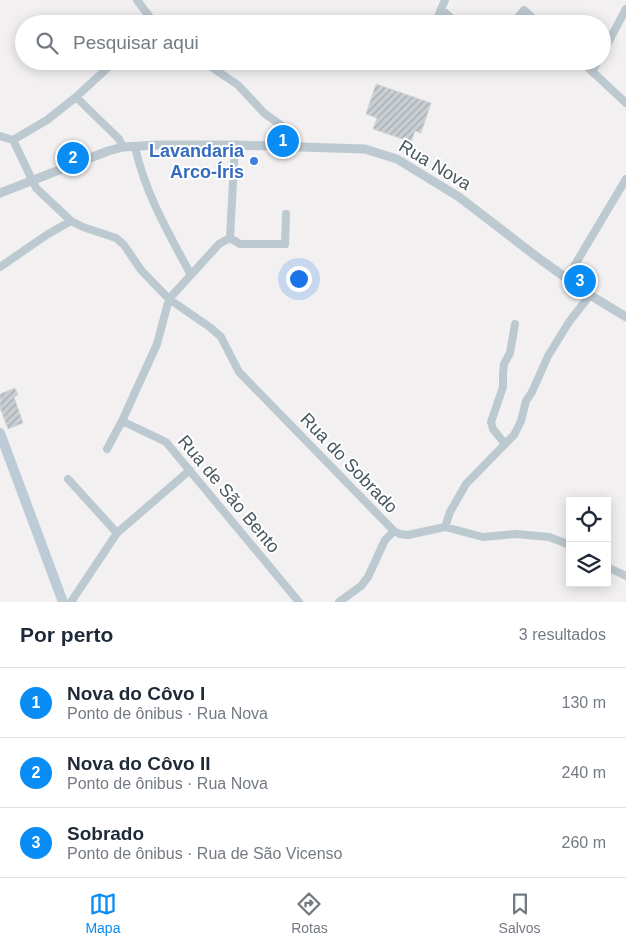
<!DOCTYPE html>
<html lang="pt">
<head>
<meta charset="utf-8">
<style>
	:root { --surface:#fff; --page:#f2f2f3; --text:#1f2937; --muted:#747a83; --line:#e0e1e3; --accent:#098cf3 }
	body { margin:0; font-family:Arial,sans-serif; background:var(--page); color:var(--text) }
	.controls { position:absolute; right:15px; bottom:15px; display:grid; overflow:hidden; border-radius:0px; box-shadow:0 2px 12px #0003 }
	.controls button { width:45px; height:45px; display:grid; place-items:center; padding:0; border:0; border-bottom:1px solid var(--line); background:var(--surface); color:var(--text); font:25px sans-serif }
	.you { position:absolute; left:298px; top:278px; width:18px; height:18px; margin:-12px; border:4px solid #fff; border-radius:50%; background:#1a73e8; box-shadow:0 0 0 8px #1a73e833 }
	.badge { display:grid; place-items:center; width:32px; height:32px; border-radius:50%; background:var(--accent); color:#fff; font-size:16px; font-weight:700 }
	.pin { position:absolute; translate:-50% -50%; border:2px solid #fff; box-shadow:0 1px 5px #0006 }
	.list { margin:0; padding:0; list-style:none }
	h2 { display:flex; justify-content:space-between; align-items:center; height:65px; margin:0; padding:0 20px; font-size:21px }
	h2 small { font-size:16px; font-weight:400; color:var(--muted) }
	.list li { display:grid; grid-template-columns:32px 1fr auto; gap:15px; align-items:center; box-sizing:border-box; height:70px; padding:0 20px; border-top:1px solid var(--line) }
	.list b { display:block; font-size:19px; white-space:nowrap }
	.list p { margin:0; font-size:16px; white-space:nowrap; color:var(--muted) }
	.list em { font-size:16px; font-style:normal; color:var(--muted) }
	.icon { flex:none; width:28px; height:28px; fill:none; stroke:currentColor; stroke-width:2; stroke-linecap:round; stroke-linejoin:round }
	.map { position:relative; flex:none; width:626px; height:602px; overflow:hidden }
	.search { position:absolute; background:var(--surface); box-shadow:0 2px 12px #0003; left:15px; right:15px; top:15px; height:55px; display:flex; align-items:center; gap:12px; box-sizing:border-box; padding:0 18px; border-radius:28px; color:var(--muted); font-size:19px }
	.sheet { height:275px; background:var(--surface) }
	nav { display:flex; justify-content:space-around; align-items:center; box-sizing:border-box; height:70px; border-top:1px solid var(--line); background:var(--surface); font-size:14px; color:var(--muted) }
	nav a { display:grid; justify-items:center; gap:2px }
	nav .on { color:var(--accent) }
	.map>svg:first-child { display:block }
</style>
</head>
<body>
<div class="map">
<svg width="626" height="602" viewBox="0 0 626 602">
	<defs>
		<pattern id="building-hatch" width="6" height="6" patternUnits="userSpaceOnUse" patternTransform="scale(1.25)"><rect width="6" height="6" fill="#c9ced3"/><path d="M-1 1l2-2M0 6l6-6M5 7l2-2" fill="none" stroke="#a5aaae"/></pattern>
	</defs>
	<rect width="100%" height="100%" fill="#f2f0f0"/>
	<path fill="url(#building-hatch)" stroke="#d3d7dc" d="M376 84 431 103 421 133 415 131 411 142 373 129 377 118 366 114Z
		M15 388 18 395 14 397 23 423 8 429 0 408V394Z"/>
	<g fill="none" stroke-linecap="round" stroke-linejoin="round">
		<path stroke="#bcc9d0" stroke-width="8" d="M137 0 155 24
			M441 9 458 24
			M435 24 445 0
			M512 24 524 10 539 24
			M602 54 626 9
			M202 61 238 85 264 113 289 131 296 147
			M581 61 626 103
			M592 72 598 61
			M76 97 119 139 123 147
			M0 136 13 140 47 120 76 97 115 61
			M13 140 36 188 71 221
			M135 147C145 193 169 234 191 275
			M230 238 235 145
			M230 238 240 244H285L286 214
			M0 267 48 234 71 221 83 227 116 238 124 245 141 270 169 299 211 328 221 337 239 372 394 531 400 534 408 535 445 527 483 537 516 534 549 537 570 545
			M567 278 626 179
			M122 421 166 442 299 602
			M505 444 493 429 491 422 503 387V373L504 364 510 353 515 324
			M107 449 122 421 157 344 169 299 219 244 230 238
			M68 479 117 533
			M445 527 450 512 466 484 514 435 521 421 526 401 532 392 548 356 569 322 590 295
			M607 567 626 576
			M71 602 117 533 190 470
			M339 602 361 586 368 577 385 540 394 531"/>
		<path stroke="#bcc9d0" stroke-width="9" d="M0 193 108 151 123 147 159 145H235L365 149 384 155 397 159 459 197 541 260 590 295 626 317"/>
		<path stroke="#bccbd5" stroke-width="10" d="M0 433 63 602"/>
	</g>
	<circle fill="#3f7fe0" stroke="#fff" stroke-width="2" cx="254" cy="161" r="5"/>
	<g text-anchor="middle" dominant-baseline="central" stroke-width="4" stroke-linejoin="round" paint-order="stroke">
		<g font-size="18" font-weight="bold" fill="#366cbe" stroke="#fff" text-anchor="end">
			<text x="244" y="151">Lavandaria<tspan x="244" dy="21">Arco-Íris</tspan></text>
		</g>
		<g font-size="18" fill="#46565f" stroke="#fff">
			<text transform="translate(435 165) rotate(31)">Rua Nova</text>
			<text transform="translate(349 463) rotate(46)">Rua do Sobrado</text>
			<text transform="translate(229 494) rotate(50)">Rua de São Bento</text>
		</g>
	</g>
</svg>
<div class="controls">
<button><svg class="icon" aria-label="locate" viewBox="0 0 24 24"><circle cx="12" cy="12" r="6"/><path d="M12 2v4M12 18v4M2 12h4M18 12h4"/></svg></button>
<button><svg class="icon" aria-label="layers" viewBox="0 0 24 24"><path d="M12 4l9 5-9 5-9-5zM3 14l9 5 9-5"/></svg></button>
</div>
<div class="you"></div>
<div class="pin badge" style="left:283px;top:141px">1</div>
<div class="pin badge" style="left:73px;top:158px">2</div>
<div class="pin badge" style="left:580px;top:281px">3</div>
<div class="search"><svg class="icon" aria-label="search" viewBox="0 0 24 24"><circle cx="10" cy="10" r="6"/><path d="M15 15l6 6"/></svg>Pesquisar aqui</div>
</div>
<section class="sheet">
<h2>Por perto<small>3 resultados</small></h2>
<ul class="list">
<li><span class="badge">1</span><div><b>Nova do Côvo I</b><p>Ponto de ônibus · Rua Nova</p></div><em>130 m</em></li>
<li><span class="badge">2</span><div><b>Nova do Côvo II</b><p>Ponto de ônibus · Rua Nova</p></div><em>240 m</em></li>
<li><span class="badge">3</span><div><b>Sobrado</b><p>Ponto de ônibus · Rua de São Vicenso</p></div><em>260 m</em></li>
</ul>
</section>
<nav>
<a class="on"><svg class="icon" aria-label="map" viewBox="0 0 24 24"><path d="M3 6l6-2 6 2 6-2v14l-6 2-6-2-6 2zM9 4v14M15 6v14"/></svg>Mapa</a>
<a><svg class="icon" aria-label="directions" viewBox="0 0 24 24"><path d="M12 3l9 9-9 9-9-9zM9 14v-3h6M13 9l2 2-2 2"/></svg>Rotas</a>
<a><svg class="icon" aria-label="saved" viewBox="0 0 24 24"><path d="M7 4h10v16l-5-4-5 4z"/></svg>Salvos</a>
</nav>
</body>
</html>
